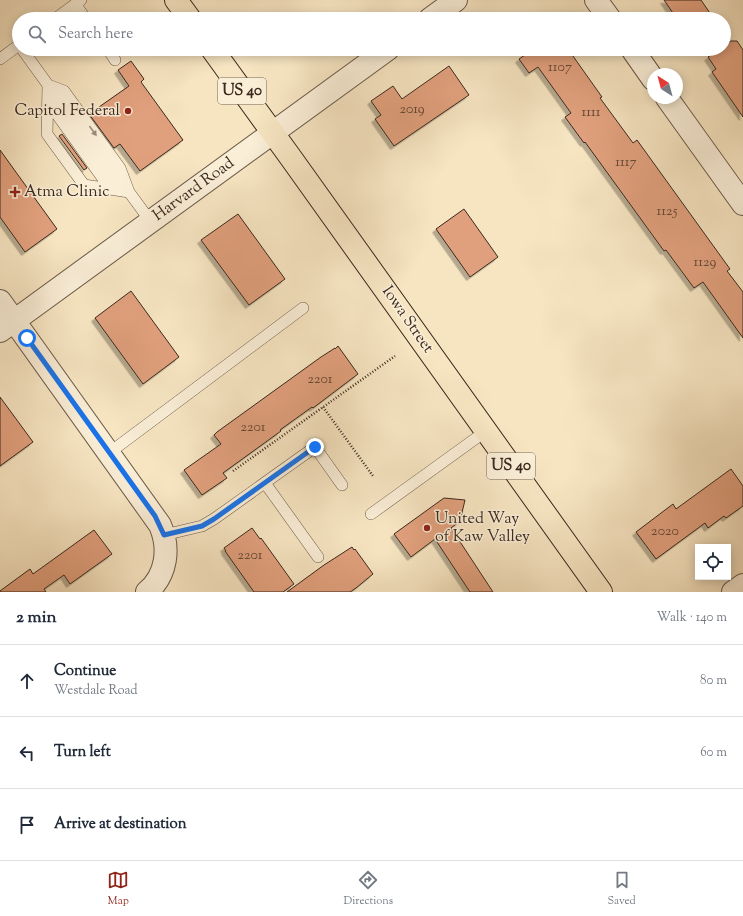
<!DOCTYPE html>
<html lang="en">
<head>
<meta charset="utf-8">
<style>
	:root { --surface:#fff; --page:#f6f6f7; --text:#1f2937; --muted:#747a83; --line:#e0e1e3; --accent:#8f2418 }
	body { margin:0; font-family:"Sorts Mill Goudy",serif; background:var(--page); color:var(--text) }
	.controls { position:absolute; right:12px; bottom:12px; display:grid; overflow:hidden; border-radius:0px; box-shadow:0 2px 10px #0003 }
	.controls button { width:36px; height:36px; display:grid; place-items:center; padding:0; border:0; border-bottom:1px solid var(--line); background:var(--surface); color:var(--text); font:20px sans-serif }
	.compass { position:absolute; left:647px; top:68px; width:36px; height:36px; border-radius:50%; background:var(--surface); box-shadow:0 2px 10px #0003; rotate:324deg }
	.stop { position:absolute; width:12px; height:12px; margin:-9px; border:3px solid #1a73e8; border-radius:50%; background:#fff }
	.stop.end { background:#1a73e8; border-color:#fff; box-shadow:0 1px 4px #0008 }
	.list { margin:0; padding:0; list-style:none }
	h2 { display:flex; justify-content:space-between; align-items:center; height:52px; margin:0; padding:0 16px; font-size:17px }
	h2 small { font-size:13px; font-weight:400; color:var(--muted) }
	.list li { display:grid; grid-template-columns:26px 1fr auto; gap:12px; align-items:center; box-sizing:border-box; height:72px; padding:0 16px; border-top:1px solid var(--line) }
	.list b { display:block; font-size:15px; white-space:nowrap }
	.list p { margin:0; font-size:13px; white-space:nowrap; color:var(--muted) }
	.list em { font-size:13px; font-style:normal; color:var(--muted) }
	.icon { flex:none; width:22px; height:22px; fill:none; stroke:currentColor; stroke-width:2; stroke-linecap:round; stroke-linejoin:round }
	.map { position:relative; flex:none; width:743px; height:592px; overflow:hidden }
	.search { position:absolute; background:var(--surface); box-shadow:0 2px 10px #0003; left:12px; right:12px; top:12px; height:44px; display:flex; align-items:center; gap:10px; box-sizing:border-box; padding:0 14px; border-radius:22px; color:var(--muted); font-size:15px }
	.sheet { height:268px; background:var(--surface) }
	nav { display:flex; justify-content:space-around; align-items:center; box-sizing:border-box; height:56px; border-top:1px solid var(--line); background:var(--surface); font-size:11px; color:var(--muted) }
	nav a { display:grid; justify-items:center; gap:2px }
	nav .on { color:var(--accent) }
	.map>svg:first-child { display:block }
</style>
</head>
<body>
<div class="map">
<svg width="743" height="592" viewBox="0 0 743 592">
	<defs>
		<filter id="shadow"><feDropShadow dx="-3.5" dy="3.5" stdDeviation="0" flood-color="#0004"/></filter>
	</defs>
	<rect width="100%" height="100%" fill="#f7e5c2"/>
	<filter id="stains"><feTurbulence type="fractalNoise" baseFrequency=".005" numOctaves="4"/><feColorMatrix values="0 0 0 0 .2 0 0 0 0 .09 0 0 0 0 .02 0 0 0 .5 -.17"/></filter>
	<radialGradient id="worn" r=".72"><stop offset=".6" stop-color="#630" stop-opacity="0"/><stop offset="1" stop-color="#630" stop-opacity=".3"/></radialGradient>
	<path fill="#e1a07d" stroke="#3a291e" filter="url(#shadow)" d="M664 0H701L714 19H677Z
		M731 41H737L743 50V117L712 72 716 69 708 57 720 49H724V46Z
		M531 49H568L602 97 600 98 633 143 637 140 730 269 727 271 743 292V338L703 282 694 288 666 250 664 251 585 142 584 143 565 117 571 113 538 67 529 73 519 59 528 53 527 52Z
		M131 61 144 79 141 82 183 140 140 171 120 144 114 148 89 114 129 86 118 70Z
		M449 66 469 95 394 146 375 119 381 115 371 101 393 86 402 99Z
		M62 134 87 168 84 170 59 136Z
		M0 150 57 229 25 252 0 217Z
		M464 209 498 257 470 277 436 229Z
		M238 214 285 279 249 305 201 240Z
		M131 291 179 357 143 384 95 318Z
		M338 346 358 374 313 408 312 407 280 430 281 431 223 473 227 478 202 495 184 470 221 444 214 435 217 432 321 357 335 348V349Z
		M0 397 33 442 0 466Z
		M731 469 743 486V506L726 518 724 516 708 528 705 523 656 559 636 532 673 504 676 509Z
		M444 498 465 500 460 521 451 528 493 592H470L435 539 411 557 394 534Z
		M252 528 260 539 261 538 294 584 283 592H254L225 551H226L224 548Z
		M94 530 112 554 70 584 64 575 44 589 46 592H0V591L30 569 33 574Z
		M352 547 354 550 355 549 373 574 356 588 350 592H287L324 565Z"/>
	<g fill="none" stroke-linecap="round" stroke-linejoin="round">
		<defs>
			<path id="service" d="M75 4 86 19
				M55 19 81 0
				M22 49 48 85 47 134 84 185 129 192 151 222
				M108 49 115 60
				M0 59 19 45
				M48 85 64 91 120 168 129 192
				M48 85 112 174 125 187
				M48 102 104 180 118 187
				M109 453 303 308
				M265 483 318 557
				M371 514 486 431
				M164 535 202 526 214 519 315 447 342 485"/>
			<path id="minor" d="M596 0 610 19
				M430 19 456 0
				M632 49 653 79
				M667 98 743 204
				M0 301 160 525C170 548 167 575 147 592
				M0 331 388 49
				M733 592 743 585"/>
			<path id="trunk" d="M176 0 190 19
				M212 49 291 158 601 592"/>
		</defs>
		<use href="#service" stroke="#695847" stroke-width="12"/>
		<use href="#minor" stroke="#695847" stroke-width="24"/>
		<use href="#trunk" stroke="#3a291e" stroke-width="24"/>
		<path stroke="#3a291e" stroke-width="2.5" stroke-dasharray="1 2" stroke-linecap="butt" d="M323 407 373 476
			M233 471 395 356"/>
		<use href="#service" stroke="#faeed7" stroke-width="11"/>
		<use href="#minor" stroke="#faeed7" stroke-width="22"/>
		<use href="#trunk" stroke="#f7e5c2" stroke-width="22"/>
	</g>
	<defs><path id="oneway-solid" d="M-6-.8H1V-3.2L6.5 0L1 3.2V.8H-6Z"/></defs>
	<use fill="#9a8c7a" href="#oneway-solid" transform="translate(93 131) rotate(54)"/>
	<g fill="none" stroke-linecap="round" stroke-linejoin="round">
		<path stroke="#1a73e8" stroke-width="5" d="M27 338 155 516 164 535 202 526 214 519 315 447"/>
	</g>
	<g fill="#8f2418" stroke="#faeed7" stroke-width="1.5">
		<circle cx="128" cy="111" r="4"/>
		<path d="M13 186h4v4h4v4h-4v4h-4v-4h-4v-4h4z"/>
		<circle cx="427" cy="528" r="4"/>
	</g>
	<g text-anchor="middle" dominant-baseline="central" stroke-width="3" stroke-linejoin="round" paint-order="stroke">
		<g font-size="14" fill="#644736">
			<text x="560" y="68">1107</text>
			<text x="412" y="110">2019</text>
			<text x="591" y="113">1111</text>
			<text x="626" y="163">1117</text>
			<text x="667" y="212">1125</text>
			<text x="705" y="263">1129</text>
			<text x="320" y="380">2201</text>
			<text x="253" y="428">2201</text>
			<text x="665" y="532">2020</text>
			<text x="250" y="556">2201</text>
		</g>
		<g fill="#faeed7" stroke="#746456" stroke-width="1">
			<rect x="218" y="78" width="48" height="26" rx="3"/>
			<rect x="487" y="453" width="48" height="26" rx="3"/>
		</g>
		<g font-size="15" font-weight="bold" fill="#3a291e">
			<text x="242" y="91">US 40</text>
			<text x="511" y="466">US 40</text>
		</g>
		<g font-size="16" fill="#3a291e" stroke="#faeed7" text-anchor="start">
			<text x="120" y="111" text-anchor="end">Capitol Federal</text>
			<text x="24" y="192">Atma Clinic</text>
			<text x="435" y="519">United Way<tspan x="435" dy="18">of Kaw Valley</tspan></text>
		</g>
		<g font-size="16" fill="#3a291e" stroke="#faeed7">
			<text transform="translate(194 190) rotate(-36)">Harvard Road</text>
			<text transform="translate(407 320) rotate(55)">Iowa Street</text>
		</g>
	</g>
	<rect width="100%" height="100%" filter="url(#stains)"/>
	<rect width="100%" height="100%" fill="url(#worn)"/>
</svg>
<div class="controls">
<button><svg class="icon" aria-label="locate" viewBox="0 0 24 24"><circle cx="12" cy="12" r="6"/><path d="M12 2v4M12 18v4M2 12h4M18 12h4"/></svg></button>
</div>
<svg class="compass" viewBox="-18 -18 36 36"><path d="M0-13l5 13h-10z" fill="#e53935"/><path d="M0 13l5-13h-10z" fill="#747a83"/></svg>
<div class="stop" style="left:27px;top:338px"></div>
<div class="stop end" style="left:315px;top:447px"></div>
<div class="search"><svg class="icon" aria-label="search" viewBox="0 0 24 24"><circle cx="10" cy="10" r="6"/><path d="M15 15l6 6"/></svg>Search here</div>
</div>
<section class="sheet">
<h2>2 min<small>Walk · 140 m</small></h2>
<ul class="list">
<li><svg class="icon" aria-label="ahead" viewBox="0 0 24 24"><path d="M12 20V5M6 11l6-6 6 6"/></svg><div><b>Continue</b><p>Westdale Road</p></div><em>80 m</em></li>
<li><svg class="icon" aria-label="left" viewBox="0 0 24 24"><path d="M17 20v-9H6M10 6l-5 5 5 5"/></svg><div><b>Turn left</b></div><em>60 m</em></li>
<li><svg class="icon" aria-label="arrive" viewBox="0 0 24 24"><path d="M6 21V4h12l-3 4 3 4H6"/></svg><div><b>Arrive at destination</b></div></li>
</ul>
</section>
<nav>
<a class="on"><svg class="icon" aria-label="map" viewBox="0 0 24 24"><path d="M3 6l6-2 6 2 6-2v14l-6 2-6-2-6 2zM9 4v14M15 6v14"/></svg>Map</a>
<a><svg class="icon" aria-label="directions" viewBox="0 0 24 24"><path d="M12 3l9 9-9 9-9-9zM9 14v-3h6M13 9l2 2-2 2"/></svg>Directions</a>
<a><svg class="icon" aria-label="saved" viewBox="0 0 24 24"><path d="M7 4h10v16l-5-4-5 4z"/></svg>Saved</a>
</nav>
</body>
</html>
